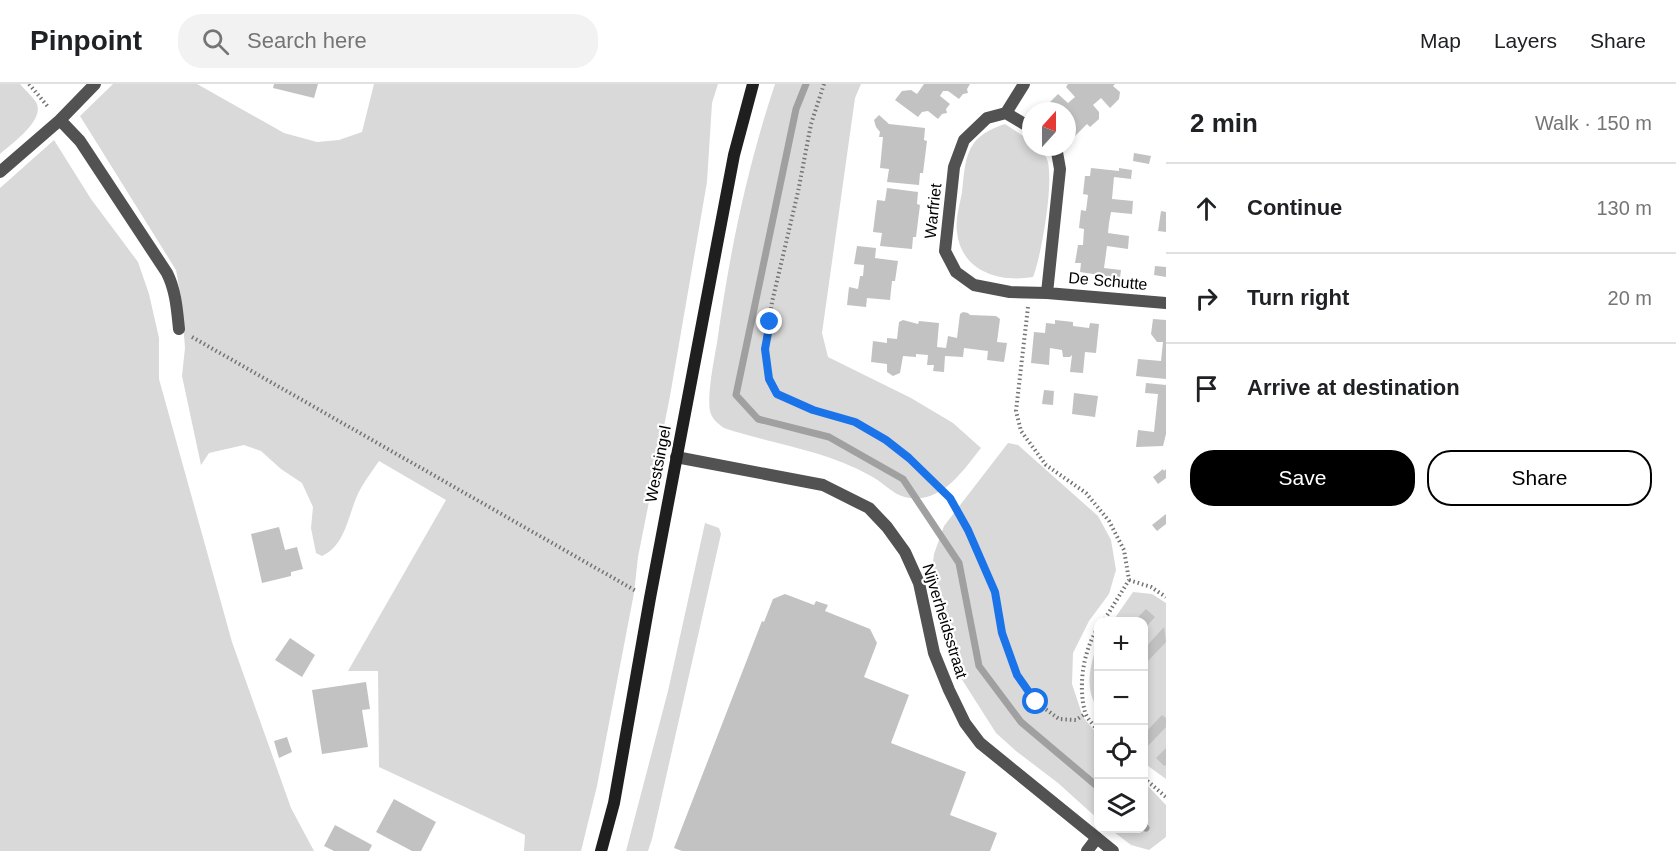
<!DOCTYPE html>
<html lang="en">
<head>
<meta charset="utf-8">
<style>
	:root { --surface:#fff; --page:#f2f2f2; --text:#202124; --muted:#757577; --line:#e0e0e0; --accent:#000 }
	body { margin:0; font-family:Arial,sans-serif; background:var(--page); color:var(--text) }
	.controls { position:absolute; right:18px; bottom:18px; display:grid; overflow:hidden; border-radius:12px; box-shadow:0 3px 9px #0003 }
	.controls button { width:54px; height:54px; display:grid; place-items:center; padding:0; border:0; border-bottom:2px solid var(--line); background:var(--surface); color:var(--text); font:30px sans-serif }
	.compass { position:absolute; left:1022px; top:18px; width:54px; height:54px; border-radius:50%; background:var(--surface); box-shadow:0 3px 9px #0003; rotate:21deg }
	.stop { position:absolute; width:18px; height:18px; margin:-14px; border:4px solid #1a73e8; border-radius:50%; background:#fff }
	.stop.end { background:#1a73e8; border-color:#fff; box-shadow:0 2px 6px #0008 }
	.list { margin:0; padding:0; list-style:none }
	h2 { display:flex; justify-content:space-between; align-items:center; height:78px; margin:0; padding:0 24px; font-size:26px }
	h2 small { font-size:20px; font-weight:400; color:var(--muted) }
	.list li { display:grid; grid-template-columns:39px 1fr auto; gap:18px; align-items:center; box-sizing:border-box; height:90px; padding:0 24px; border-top:2px solid var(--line) }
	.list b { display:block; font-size:22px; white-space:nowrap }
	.list em { font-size:20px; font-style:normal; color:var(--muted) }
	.actions { display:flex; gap:12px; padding:18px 24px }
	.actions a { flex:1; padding:14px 0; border:2px solid var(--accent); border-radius:24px; text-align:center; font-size:21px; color:var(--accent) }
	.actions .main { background:var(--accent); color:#fff }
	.icon { flex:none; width:33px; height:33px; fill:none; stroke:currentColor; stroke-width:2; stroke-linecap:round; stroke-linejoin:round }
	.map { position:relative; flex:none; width:1166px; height:767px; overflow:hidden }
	header { display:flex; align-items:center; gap:36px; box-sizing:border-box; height:84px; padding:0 30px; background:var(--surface); border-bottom:2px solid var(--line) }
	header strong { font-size:28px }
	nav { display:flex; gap:33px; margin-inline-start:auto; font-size:21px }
	.search { width:420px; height:54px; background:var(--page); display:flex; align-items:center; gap:15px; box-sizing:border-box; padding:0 21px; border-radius:24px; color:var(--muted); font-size:22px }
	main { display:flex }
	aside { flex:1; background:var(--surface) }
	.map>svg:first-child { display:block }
</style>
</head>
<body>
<header>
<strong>Pinpoint</strong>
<div class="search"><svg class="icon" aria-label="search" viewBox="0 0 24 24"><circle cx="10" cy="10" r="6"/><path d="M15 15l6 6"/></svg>Search here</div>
<nav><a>Map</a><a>Layers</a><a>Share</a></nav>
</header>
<main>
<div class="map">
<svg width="1166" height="767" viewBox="0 0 1166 767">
	<rect width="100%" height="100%" fill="#fff"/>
	<path fill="#d9d9d9" d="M0 0H20C25 6 32 12 36 18 46 36 12 59 0 70Z
		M113 0H197L284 49 317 58 339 56 362 48 374 0H718L712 19 707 98 670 312 638 473 634 509 597 702 581 767H524L525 751 379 683 378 587H348L446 416 379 377C373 386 366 395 361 404 348 426 348 460 322 472L316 469 311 444 313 423 302 399 281 385 261 367 244 361 209 369 201 381 182 292 185 264 181 213 176 186 80 32Z
		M775 0H861L855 14 822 249 828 273 911 314 953 339 981 364C965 384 948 410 922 414 895 417 889 401 869 391 825 366 771 360 724 344 717 339 712 335 710 327 707 311 714 276 717 259 729 171 747 84 775 0Z
		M1005 40 1031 57V63H1037C1040 66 1044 70 1046 73 1056 90 1041 174 1033 193 999 199 961 187 957 148 955 136 960 120 962 108 964 92 964 72 974 59 980 50 995 43 1005 40Z
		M54 56 91 115 138 178 149 210 159 254V295L232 558 291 724 314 767H0V104Z
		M1008 359 1018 361 1098 432 1111 456 1116 486 1109 510 1089 537 1073 569 1072 600 1083 633 1098 651V735L1058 699 1016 667 996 649 961 594 949 563 941 523 931 493 934 470 944 442Z
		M705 439 719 444 721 450 652 755 648 767H626L668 607Z
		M1133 508 1152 510 1166 519V695L1144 679V538H1112Z
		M1098 557V625C1083 602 1091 581 1098 557Z
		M1144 698 1166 721V753L1149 766 1131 761 1110 745 1144 744Z"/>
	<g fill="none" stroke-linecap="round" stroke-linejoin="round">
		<path stroke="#a0a0a0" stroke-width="7" d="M806 0 796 25 736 311 758 335 829 353 903 395 959 479 979 582 1021 638 1098 703
			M1144 742 1146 744"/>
	</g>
	<path fill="#c2c2c2" d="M274 0H318L314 14 273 4Z
		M924 0H970L967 5 968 9 963 10 959 15 948 7H943L940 12 950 20 946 25 947 29 942 30 938 35 928 27 922 28 918 33 895 16 902 7 911 6 917 10Z
		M1068 0H1115L1113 2 1120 8 1119 15 1110 24 1101 14 1093 21 1099 28V35L1090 43 1087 40 1067 60V27H1047L1044 24 1058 10 1068 19 1075 13 1066 3Z
		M879 31 889 40 925 44 924 56 927 57 923 89H920L919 101 887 98 889 85 880 84 883 53H879L880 48 876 43 874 36Z
		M1134 69 1151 72 1149 80 1133 77Z
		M1091 84 1119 87V84L1132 86 1131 95 1114 93 1112 115 1133 117 1132 130 1111 128 1109 139 1108 149 1129 152 1128 165 1107 162 1104 184 1121 186 1120 194 1080 188 1081 179H1075L1078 161H1083L1084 145 1079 144 1081 126 1086 127 1088 111 1083 110 1085 92H1090Z
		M887 104 918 108 917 120 920 121 916 153H913L912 165 880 162 882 149 873 148 877 116 885 117Z
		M1161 127 1166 128V148L1158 147Z
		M857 162 876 164 875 174 898 177 895 197H892L890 216 867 214 866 223 847 221 849 203 858 205 860 192H863L864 181 854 180Z
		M1155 182 1166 183V193L1154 191Z
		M963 228 968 229 970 231 996 232 1000 235 997 258 1007 259 1004 278 987 276 988 267 964 264 963 273 945 272 944 288 933 287 934 281H927L928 271 916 270V273L903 272 900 289 893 292 887 288V280L871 278 873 257 887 259V254L897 255 899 238 903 236 918 240 919 237 939 239 937 263 946 264 948 252 957 254 960 230Z
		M1153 235 1166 236V295L1136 292 1138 275 1161 277 1163 258H1157L1151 250Z
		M1055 236 1073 238V242L1089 244 1090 239 1099 240 1096 269 1085 268 1083 289 1070 288 1072 271 1070 273H1063L1062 266 1050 264 1049 281 1031 279 1034 248 1045 249 1046 239 1055 240Z
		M1146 299 1166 301V350L1163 362 1136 363 1138 346 1154 348 1158 310 1145 309Z
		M1044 306 1054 307 1053 321 1042 320Z
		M1074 309 1098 312 1095 333 1072 330Z
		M1163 385 1164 387 1166 385V394L1158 400 1153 393Z
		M1166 430V440L1157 447 1152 441Z
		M279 443 285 466 297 463 303 485 291 488V492L262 499 251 450Z
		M785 510 814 521 816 517 828 521 825 527 870 545 877 559 864 593 909 611 891 659 966 688 950 731 997 749 990 767H682L674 764 762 537 764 538 773 515Z
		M1146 525 1155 533 1144 545 1143 537H1134Z
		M1164 543 1166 558 1148 577 1144 572V565Z
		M290 554 315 571 302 593 275 576Z
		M366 598 370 625 362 626 368 663 322 670 312 606Z
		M1162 631 1166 634V643L1146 664 1144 662V650Z
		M287 653 292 668 279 674 274 657Z
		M1166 664V681L1164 682 1156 674Z
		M394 715 436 738 421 767H412L376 748Z
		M335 741 372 761 369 767H334L324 762Z"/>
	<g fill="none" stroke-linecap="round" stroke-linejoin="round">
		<path stroke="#747474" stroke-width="4" stroke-dasharray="1.5 3" stroke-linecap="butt" d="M29 0 49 24
			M824 0 811 40 798 108 772 218 765 265 769 295 777 310 793 318 855 338 886 356 909 374 950 414 968 446 995 508 1002 549 1017 591 1036 618 1059 635 1076 636 1085 630
			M1028 223 1016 327 1021 347 1046 381 1086 409 1109 437 1124 466 1129 496 1103 538
			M192 253 636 507
			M1129 496 1151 503 1166 513
			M1098 544C1083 567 1078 602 1085 628 1087 635 1094 641 1098 647
			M1144 694 1166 713"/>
		<path stroke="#525252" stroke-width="12" d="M1024 0 1006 29 987 34 964 56 954 83 945 167 956 188 974 201 1010 208 1047 209 1166 219
			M1006 29 1031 44
			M60 36 80 57 167 189C176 207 177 226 179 245
			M0 88 60 36 95 0
			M1047 209 1060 85 1057 68 1052 63
			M1087 767 1097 754"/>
		<path stroke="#525252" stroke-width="12" d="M676 373 823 401 869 424 887 443 905 468 919 499 934 569 949 606 965 639 980 659 1113 767"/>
		<path stroke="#1f1f1f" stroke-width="12" d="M601 767 614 719 650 514 734 71 753 0"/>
	</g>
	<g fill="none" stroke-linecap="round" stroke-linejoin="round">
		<path stroke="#1a73e8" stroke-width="8" d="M770 238 765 265 769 295 777 310 813 326 855 338 886 356 909 374 950 414 968 446 995 508 1002 549 1017 591 1036 618"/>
	</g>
	<g text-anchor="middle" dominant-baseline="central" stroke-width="4.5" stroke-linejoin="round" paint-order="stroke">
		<g font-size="16" fill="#000" stroke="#fff">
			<text transform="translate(933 127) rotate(-84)">Warfriet</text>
			<text transform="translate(1108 197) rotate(5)">De Schutte</text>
			<text transform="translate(658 380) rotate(-79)">Westsingel</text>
			<text transform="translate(945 537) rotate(73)">Nijverheidsstraat</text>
		</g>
	</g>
</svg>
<div class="controls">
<button>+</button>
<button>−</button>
<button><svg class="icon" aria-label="locate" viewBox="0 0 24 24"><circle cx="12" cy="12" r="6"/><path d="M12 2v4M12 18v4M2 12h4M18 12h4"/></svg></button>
<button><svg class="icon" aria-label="layers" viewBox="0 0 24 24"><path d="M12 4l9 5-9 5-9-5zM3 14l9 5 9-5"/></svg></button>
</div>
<svg class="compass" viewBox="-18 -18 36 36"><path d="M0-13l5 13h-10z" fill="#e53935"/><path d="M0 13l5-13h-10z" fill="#757577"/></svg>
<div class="stop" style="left:1036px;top:618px"></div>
<div class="stop end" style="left:770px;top:238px"></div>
</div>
<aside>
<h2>2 min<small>Walk · 150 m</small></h2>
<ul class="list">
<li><svg class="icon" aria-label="ahead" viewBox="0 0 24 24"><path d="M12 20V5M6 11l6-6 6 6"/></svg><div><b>Continue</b></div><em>130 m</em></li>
<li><svg class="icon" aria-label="right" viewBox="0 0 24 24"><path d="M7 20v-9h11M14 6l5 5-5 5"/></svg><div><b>Turn right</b></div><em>20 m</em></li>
<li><svg class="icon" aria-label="arrive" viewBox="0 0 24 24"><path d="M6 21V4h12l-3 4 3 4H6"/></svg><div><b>Arrive at destination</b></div></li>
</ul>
<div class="actions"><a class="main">Save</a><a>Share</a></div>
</aside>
</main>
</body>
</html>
